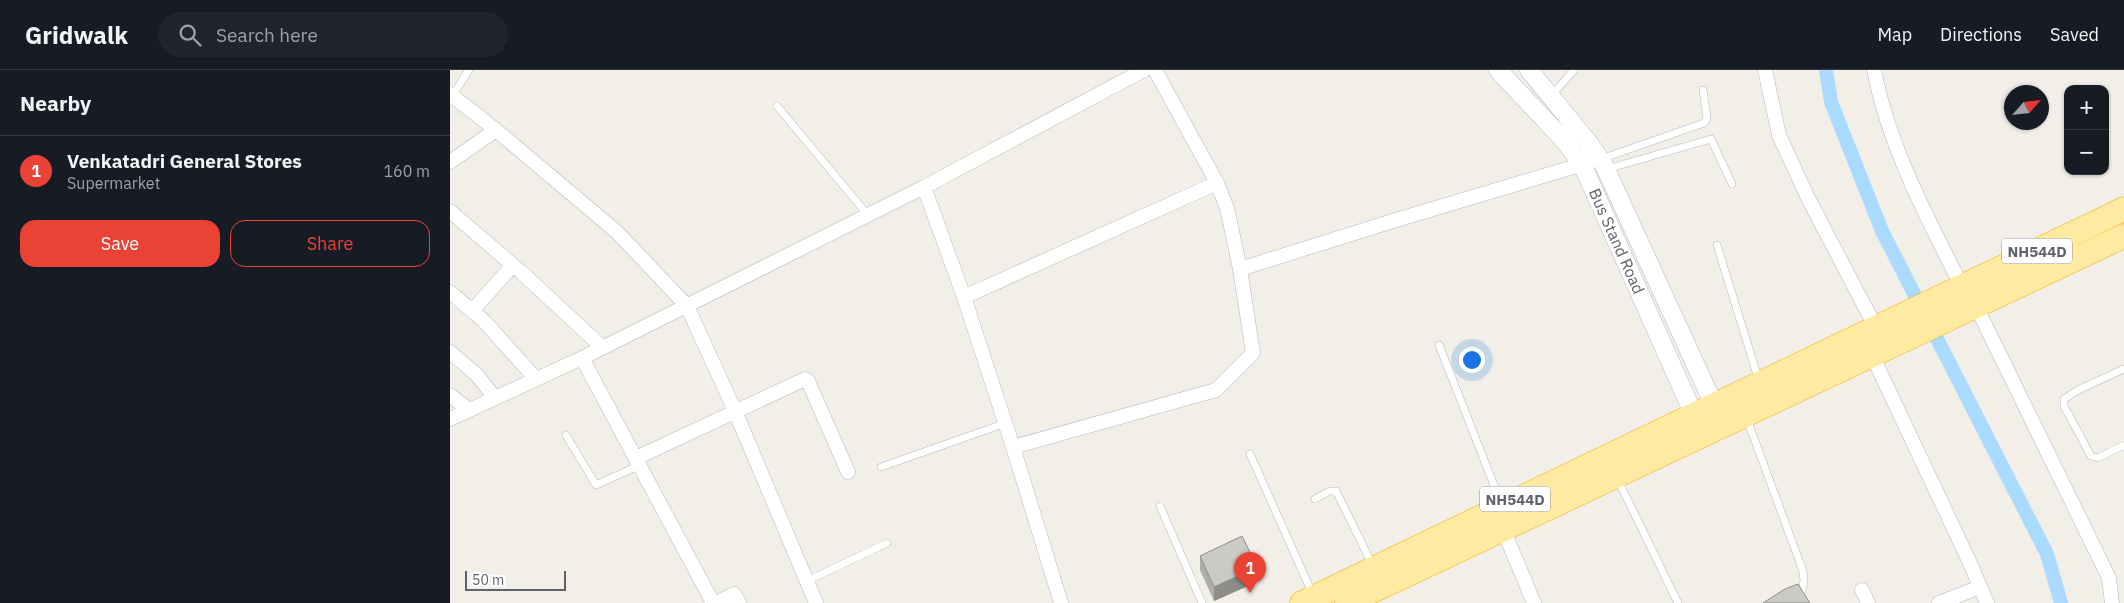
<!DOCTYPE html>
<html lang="en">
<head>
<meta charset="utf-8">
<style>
	:root { --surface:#171b24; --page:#20242c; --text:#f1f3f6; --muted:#9ea1a6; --line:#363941; --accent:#ea4335 }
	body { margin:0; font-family:"IBM Plex Sans",sans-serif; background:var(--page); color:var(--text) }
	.controls { position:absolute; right:15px; top:15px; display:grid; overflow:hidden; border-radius:10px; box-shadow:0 1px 4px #0004 }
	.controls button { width:45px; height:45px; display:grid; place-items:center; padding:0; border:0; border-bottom:1px solid var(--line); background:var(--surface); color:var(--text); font:25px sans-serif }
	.compass { position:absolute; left:1554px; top:15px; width:45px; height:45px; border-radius:50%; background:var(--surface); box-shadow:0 1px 4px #0004; rotate:63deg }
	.scale { position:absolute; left:15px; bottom:12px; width:101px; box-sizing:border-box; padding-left:5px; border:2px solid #5f6368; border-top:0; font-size:14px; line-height:18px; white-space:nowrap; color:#5f6368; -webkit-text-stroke:4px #fff; paint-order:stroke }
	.you { position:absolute; left:1021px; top:289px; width:18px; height:18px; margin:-12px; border:4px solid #fff; border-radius:50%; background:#1a73e8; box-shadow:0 0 0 8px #1a73e833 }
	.badge { display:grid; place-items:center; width:32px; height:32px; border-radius:50%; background:var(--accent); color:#fff; font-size:16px; font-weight:700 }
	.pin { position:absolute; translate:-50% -41px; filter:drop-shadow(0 1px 2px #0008) }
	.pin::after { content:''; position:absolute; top:26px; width:18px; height:15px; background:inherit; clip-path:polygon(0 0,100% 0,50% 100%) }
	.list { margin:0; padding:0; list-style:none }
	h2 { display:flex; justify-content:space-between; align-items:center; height:65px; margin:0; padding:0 20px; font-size:21px }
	h2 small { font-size:16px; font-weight:400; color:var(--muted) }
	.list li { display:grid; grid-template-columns:32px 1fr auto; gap:15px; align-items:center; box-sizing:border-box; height:70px; padding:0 20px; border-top:1px solid var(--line) }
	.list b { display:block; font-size:19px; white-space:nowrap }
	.list p { margin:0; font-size:16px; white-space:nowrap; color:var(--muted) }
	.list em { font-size:16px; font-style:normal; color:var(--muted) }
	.actions { display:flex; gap:10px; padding:15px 20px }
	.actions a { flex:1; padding:11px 0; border:1px solid var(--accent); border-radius:15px; text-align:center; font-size:18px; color:var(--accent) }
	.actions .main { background:var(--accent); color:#fff }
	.icon { flex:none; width:28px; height:28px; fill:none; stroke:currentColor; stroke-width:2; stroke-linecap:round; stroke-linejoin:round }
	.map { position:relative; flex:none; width:1674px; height:533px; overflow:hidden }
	header { display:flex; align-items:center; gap:30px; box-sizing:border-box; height:70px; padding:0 25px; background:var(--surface); border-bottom:1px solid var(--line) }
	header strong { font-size:24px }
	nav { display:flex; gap:28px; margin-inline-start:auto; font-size:18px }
	.search { width:350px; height:45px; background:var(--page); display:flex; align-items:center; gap:12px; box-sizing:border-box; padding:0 18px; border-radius:28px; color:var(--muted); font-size:19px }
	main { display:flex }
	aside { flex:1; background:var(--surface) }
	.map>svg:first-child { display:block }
</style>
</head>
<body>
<header>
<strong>Gridwalk</strong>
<div class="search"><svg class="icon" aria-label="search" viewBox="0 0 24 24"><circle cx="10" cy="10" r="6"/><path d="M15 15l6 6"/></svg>Search here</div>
<nav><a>Map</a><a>Directions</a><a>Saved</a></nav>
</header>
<main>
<aside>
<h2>Nearby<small></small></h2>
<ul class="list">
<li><span class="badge">1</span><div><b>Venkatadri General Stores</b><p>Supermarket</p></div><em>160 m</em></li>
</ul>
<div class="actions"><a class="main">Save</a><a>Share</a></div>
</aside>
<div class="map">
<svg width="1674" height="533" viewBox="0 0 1674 533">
	<rect width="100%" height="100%" fill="#f1efe8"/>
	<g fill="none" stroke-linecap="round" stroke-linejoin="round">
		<path stroke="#aadaff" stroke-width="14" d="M1376 0 1381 32 1432 161 1597 484 1611 533"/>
		<defs>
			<path id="service" d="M2 26 19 0
				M1101 26 1124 0
				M327 36 418 145
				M1151 89 1254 53 1257 48 1253 20
				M1157 99 1261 69 1282 114
				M1267 175 1309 311
				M989 275 1051 433
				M1674 299 1630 319 1614 329V336L1641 386 1648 388 1674 375
				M1297 349 1353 501 1354 511 1351 525
				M116 365 146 415 190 395
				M800 384 863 525
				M431 397 556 353
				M1168 410 1228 533
				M865 429 880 421H886L923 496
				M710 436 752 533
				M357 511 437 473"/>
			<path id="minor" d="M705 0 767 113 777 138 790 199 946 150 1140 92
				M1315 0 1329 65 1358 128 1426 258
				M1424 0C1439 77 1477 147 1512 217
				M0 24 46 60 168 163 237 236 285 341 366 533
				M0 92 46 60
				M474 117 514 227 563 377 611 533
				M0 141 71 202 152 277
				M0 222 34 251 86 309
				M514 227 767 113
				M1526 236 1659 508 1662 533
				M22 241 63 195
				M0 282 26 304 45 328
				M1422 285 1520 493 1537 533
				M132 288 263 533
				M0 325 19 340
				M0 349 132 288 474 117 694 0
				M563 377 766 320 803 283 790 199
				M186 388 355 309 358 311 398 402
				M1053 459 1084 533
				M1412 520 1418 533
				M266 533 284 524 289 533
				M1489 533 1530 517"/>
			<path id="tertiary" d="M1048 0 1111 67 1132 94 1248 354
				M1079 0 1138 72 1154 95 1269 346"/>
			<path id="trunk" d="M852 533 1674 139
				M897 533 1674 166"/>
		</defs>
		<use href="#service" stroke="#b5b8bc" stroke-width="8"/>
		<use href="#minor" stroke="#b5b8bc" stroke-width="15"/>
		<use href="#tertiary" stroke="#b5b8bc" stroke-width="19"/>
		<use href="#trunk" stroke="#f9ab00" stroke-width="25"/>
		<use href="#service" stroke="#fff" stroke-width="7"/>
		<use href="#minor" stroke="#fff" stroke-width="14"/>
		<use href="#tertiary" stroke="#fff" stroke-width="18"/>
		<use href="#trunk" stroke="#feeaa1" stroke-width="24"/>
	</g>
	<path fill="#afaea9" d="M750 486 807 512 764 531 750 500Z"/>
	<path fill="#8f8d8a" d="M807 497V512L764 531V517Z"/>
	<path fill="#cccac5" stroke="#8f8d8a" d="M792 466 807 497 764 517 750 486Z
		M1348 514 1360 533H1313L1335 519Z"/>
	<g text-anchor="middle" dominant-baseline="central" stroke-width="4.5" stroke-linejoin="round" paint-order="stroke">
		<g fill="#fff" stroke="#8f9295" stroke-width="1">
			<rect x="1552" y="168.5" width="70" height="25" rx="4"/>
			<rect x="1030" y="416.5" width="70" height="25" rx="4"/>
		</g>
		<g font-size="15" font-weight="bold" fill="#5f6368">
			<text x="1587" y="181">NH544D</text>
			<text x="1065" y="429">NH544D</text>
		</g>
		<g font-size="16" fill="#5f6368" stroke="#fff">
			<text transform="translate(1167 171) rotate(66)">Bus Stand Road</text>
		</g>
	</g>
</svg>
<div class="controls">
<button>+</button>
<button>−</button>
</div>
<svg class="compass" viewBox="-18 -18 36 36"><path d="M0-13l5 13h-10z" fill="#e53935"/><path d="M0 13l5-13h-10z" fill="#9ea1a6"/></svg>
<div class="scale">50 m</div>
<div class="you"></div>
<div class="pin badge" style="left:800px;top:523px">1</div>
</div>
</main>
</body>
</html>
